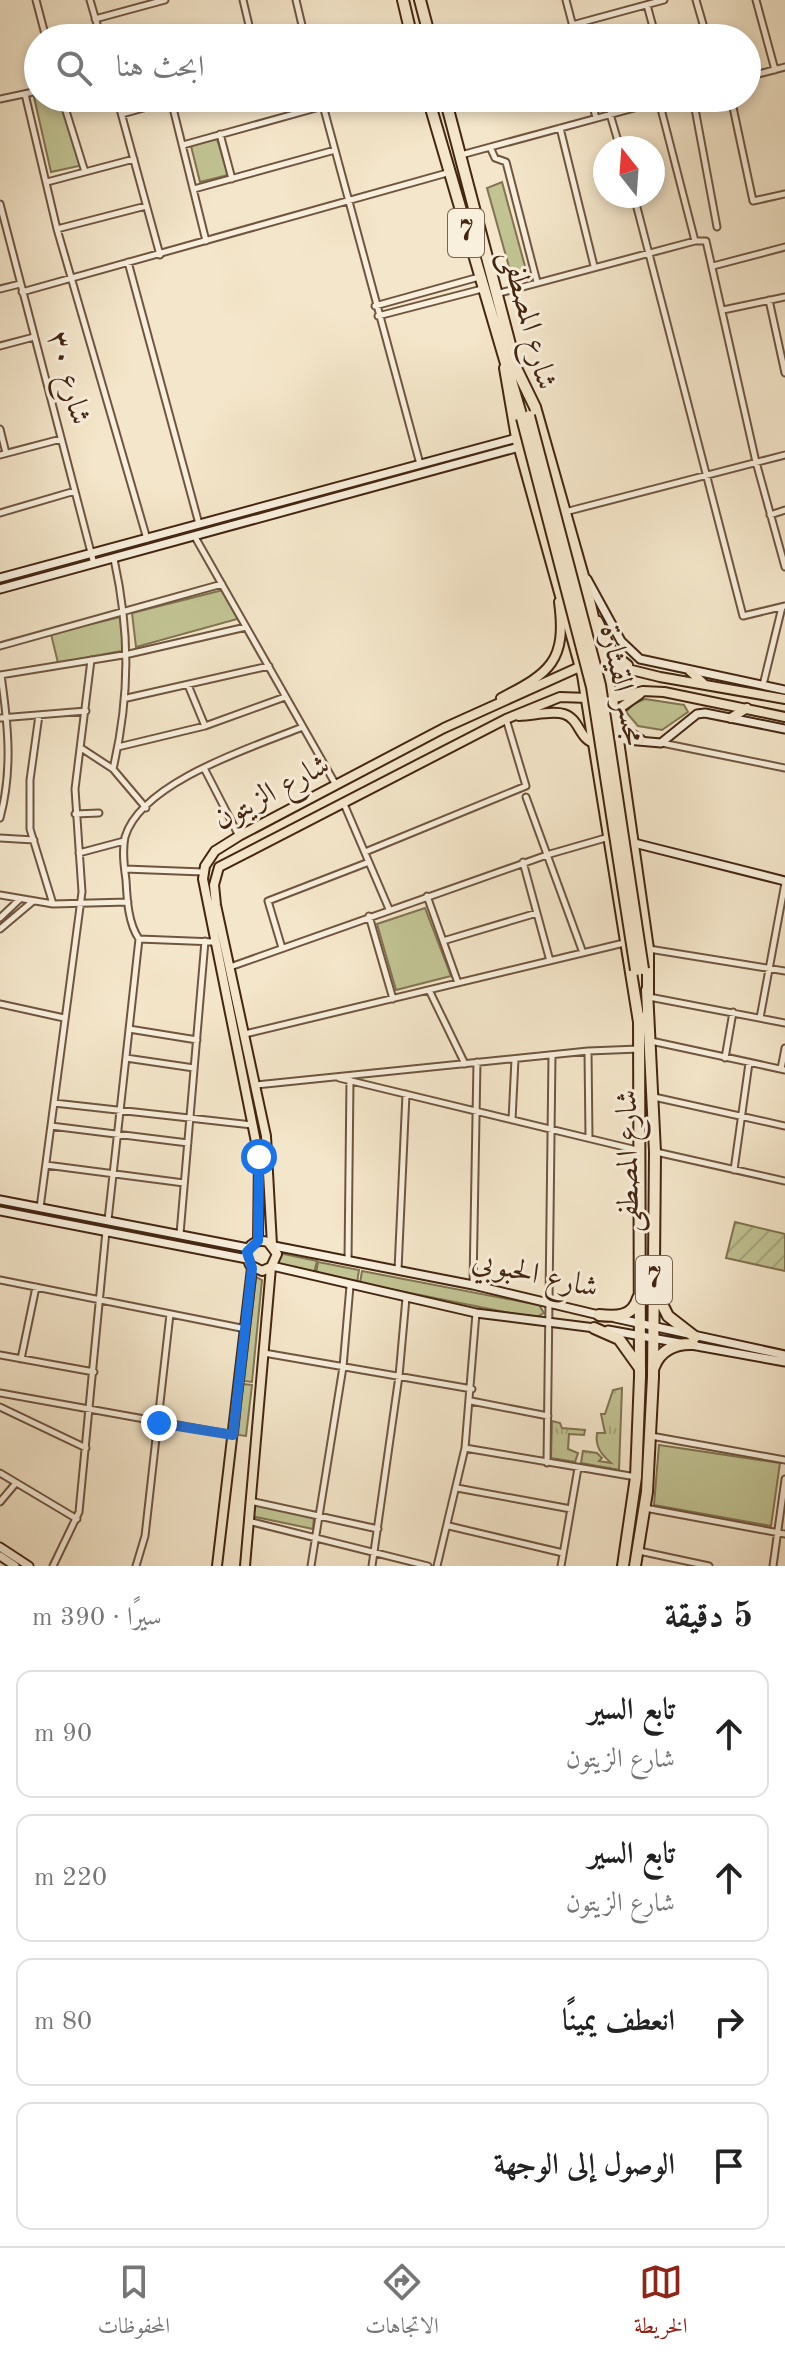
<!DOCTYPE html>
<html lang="ar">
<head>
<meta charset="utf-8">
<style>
	:root { --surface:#fff; --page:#f6f6f6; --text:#222; --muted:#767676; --line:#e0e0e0; --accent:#8f2418 }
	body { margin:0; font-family:"Old Standard TT",Amiri,serif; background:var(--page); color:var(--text); direction:rtl }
	.compass { position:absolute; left:593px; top:136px; width:72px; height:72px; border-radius:50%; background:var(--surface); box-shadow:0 4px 12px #0003; rotate:343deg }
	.stop { position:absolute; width:24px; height:24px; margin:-18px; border:6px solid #1a73e8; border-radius:50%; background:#fff }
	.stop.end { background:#1a73e8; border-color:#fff; box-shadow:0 2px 8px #0008 }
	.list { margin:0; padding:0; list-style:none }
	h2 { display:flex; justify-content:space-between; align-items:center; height:104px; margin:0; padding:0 32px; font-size:34px }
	h2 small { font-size:26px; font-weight:400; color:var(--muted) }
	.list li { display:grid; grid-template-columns:52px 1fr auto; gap:24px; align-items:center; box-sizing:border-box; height:128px; margin:0 16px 16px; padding:0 16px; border:2px solid var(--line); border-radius:16px }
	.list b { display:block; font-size:30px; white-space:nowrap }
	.list p { margin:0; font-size:26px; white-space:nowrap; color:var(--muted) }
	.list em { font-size:26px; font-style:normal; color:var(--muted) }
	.icon { flex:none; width:44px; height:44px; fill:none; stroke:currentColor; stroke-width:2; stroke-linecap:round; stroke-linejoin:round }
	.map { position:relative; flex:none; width:785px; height:1566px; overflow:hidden; direction:ltr }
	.search { position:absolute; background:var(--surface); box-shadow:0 4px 12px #0003; left:24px; right:24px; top:24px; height:88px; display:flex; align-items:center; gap:20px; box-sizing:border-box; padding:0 28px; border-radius:44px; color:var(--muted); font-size:30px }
	.sheet { height:680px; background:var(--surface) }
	nav { display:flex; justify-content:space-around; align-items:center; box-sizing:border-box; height:112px; border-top:2px solid var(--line); background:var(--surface); font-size:22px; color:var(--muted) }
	nav a { display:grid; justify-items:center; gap:4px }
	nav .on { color:var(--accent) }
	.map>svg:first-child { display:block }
</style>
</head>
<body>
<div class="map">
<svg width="785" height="1566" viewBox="0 0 785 1566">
	<defs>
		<pattern id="grass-tufts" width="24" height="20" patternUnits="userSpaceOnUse" patternTransform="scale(2)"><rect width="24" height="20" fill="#c1c393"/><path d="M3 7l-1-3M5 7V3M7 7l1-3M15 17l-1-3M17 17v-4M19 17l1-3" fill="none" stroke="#a7a77e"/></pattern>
		<pattern id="garden-furrows" width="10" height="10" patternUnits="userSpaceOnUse" patternTransform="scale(2)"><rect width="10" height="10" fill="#c1c393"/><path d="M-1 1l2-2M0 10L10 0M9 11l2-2" fill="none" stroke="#a7a77e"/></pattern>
	</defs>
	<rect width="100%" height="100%" fill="#f4e6ca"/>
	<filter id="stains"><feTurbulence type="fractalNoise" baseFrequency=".0025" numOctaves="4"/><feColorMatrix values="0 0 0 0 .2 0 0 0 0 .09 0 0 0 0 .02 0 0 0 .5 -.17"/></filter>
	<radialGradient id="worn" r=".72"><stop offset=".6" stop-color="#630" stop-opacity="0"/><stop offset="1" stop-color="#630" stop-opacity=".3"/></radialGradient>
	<path fill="url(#grass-tufts)" stroke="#827452" stroke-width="2" d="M622 1388 619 1470 581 1463 583 1451 597 1453 602 1458 599 1461 611 1463C601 1454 595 1447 597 1433H605L601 1414H605L613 1390Z
		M552 1421 560 1423 562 1428 585 1430 584 1435 569 1434 568 1449 578 1453 575 1462 551 1458Z"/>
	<path fill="#c1c393" stroke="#827452" stroke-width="2" d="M34 97 60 98 83 165 51 172Z
		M217 139 228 175 200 182 191 146Z
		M502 182 526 270 511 274 487 188Z
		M223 590 241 618 136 647 132 613Z
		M120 617 127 650 58 663 51 634Z
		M645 699 684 705 688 712 662 730 638 726 626 712 633 704Z
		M425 908 451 976 396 990 377 924Z
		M279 1253 317 1261 314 1273 277 1266Z
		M318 1262 359 1270 357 1283 316 1274Z
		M362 1271 539 1305 544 1313 535 1318 360 1283Z
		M256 1277 262 1280 252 1382 244 1381Z
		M243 1384 252 1385 246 1436 238 1435Z
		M659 1445 780 1463 771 1526 654 1505Z
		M254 1505 314 1516 313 1529 251 1516Z"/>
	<path fill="url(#garden-furrows)" stroke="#827452" stroke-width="2" d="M735 1222 785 1234V1271L726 1258Z"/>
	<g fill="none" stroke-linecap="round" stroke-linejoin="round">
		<defs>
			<path id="street" d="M36 0 46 38
				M90 0 101 38
				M243 0 252 38
				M296 0 305 38
				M566 0 576 38
				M696 0 707 38
				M756 0 775 70
				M647 5 656 38
				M95 19 165 0
				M572 25 664 0
				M211 38 250 28
				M747 77 785 67
				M25 94 57 229 147 539
				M62 98 85 172
				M117 98 160 255
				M321 98 420 464
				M591 98 596 118
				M693 98 717 227
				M731 98 753 201 785 194
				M0 99 38 91
				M171 100 206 241
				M659 101 695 241
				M122 114 179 98
				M610 114 620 148
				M560 128 594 266
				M220 134 232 179
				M183 145 323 106
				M490 147 495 158 506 162 537 282
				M461 155 671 98
				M47 182 134 159
				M194 189 335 150
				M634 196 743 616 785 606
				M0 204 94 564
				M57 229 146 206
				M128 262 199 524
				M713 266 785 247
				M0 289 20 284
				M22 292 447 173
				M496 294 695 241H706L756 462 785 567
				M769 300 785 373
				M375 306 479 277
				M723 310 785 297
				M378 316 482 289
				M0 346 34 337
				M0 429 6 453
				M0 455 61 439
				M565 512 785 455
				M0 513 75 491
				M770 515 785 510
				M195 537 336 785
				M0 646 222 584
				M0 675 129 654 246 627
				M188 685 205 726
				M763 685 782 607
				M127 698 269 666
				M39 715 30 780V829L53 904
				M0 718 86 711
				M662 743 785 768
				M118 747 205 726 285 697
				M81 748 113 769 146 808
				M204 768 239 836
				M113 769C130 696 130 632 114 559
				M526 797 583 953
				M344 804 389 909
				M75 814 99 813
				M0 818C13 770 8 724 1 675
				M0 838 34 840
				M365 852 526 786 506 719
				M79 853 124 841
				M550 854 609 837
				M523 862 550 961
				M125 869 203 872
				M0 895 53 904 128 902
				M427 896 458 983
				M369 916 393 999
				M0 918 20 899
				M0 929 32 902
				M139 939 215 942
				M443 941 537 913
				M282 948 268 901 369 862
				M649 949 785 971
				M230 967 547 855
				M429 990 465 1064
				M649 997 785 1023
				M0 1004 64 1018
				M760 1018 785 883
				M129 1029 197 1040
				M245 1034 624 943
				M651 1041 785 1070
				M588 1051 589 1138
				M126 1058 194 1068
				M725 1058 733 1012
				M781 1069 785 1048
				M339 1078 641 1151
				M256 1085 588 1051 639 1049
				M654 1097 785 1126
				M54 1103 252 1125
				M512 1120 515 1059
				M51 1126 188 1143
				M656 1152 785 1181
				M46 1165 184 1183
				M734 1170 749 1063
				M40 1208 82 892 75 789 91 660
				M108 1220 139 939C128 923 127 899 126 880 124 866 122 851 125 837 141 782 255 746 303 727
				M180 1234 205 941
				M348 1261 350 1080
				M398 1270 406 1094
				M0 1280 246 1329
				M473 1285 477 1062
				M264 1353 472 1389
				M0 1355 94 1372
				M21 1359 36 1287
				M0 1393 233 1435
				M471 1401 548 1416
				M0 1407 86 1448
				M651 1436 785 1460
				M465 1448 636 1477
				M547 1463 552 1055
				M0 1473 77 1519
				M457 1488 571 1509
				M250 1501 378 1529
				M0 1502 16 1483
				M645 1508 785 1534
				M248 1521 428 1566
				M449 1526 563 1553
				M639 1551 709 1566
				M53 1566 79 1512 106 1231
				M136 1566 145 1536 170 1314
				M311 1566 343 1367 350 1286
				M372 1566 399 1376 406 1298
				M437 1566 465 1448 476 1313
				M561 1566 578 1468
				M773 1566 785 1479"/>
			<path id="secondary" d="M0 578 517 438
				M587 579 621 641 640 659 785 690
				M0 589 519 447
				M615 739 661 743 697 714 705 713 785 729
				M634 843 785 881
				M0 1200 248 1248
				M0 1211 247 1259
				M274 1246 473 1285 603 1316
				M272 1266 476 1313 595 1328
				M615 1318 785 1355
				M608 1330 785 1362
				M0 1547 29 1566
				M0 1556 15 1566"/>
			<path id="primary" d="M598 621 613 653 628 665
				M599 662 660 677 785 699
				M690 671 704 684
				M501 698C550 673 567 661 559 602
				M606 700 643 691 664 692 785 717
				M519 716C533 716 551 710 564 714 580 719 579 740 595 743
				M619 716 626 731 641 740
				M731 718 747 708
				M616 721 620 708 640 694
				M258 1241 259 1157 203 879 205 866 215 851 239 836 444 728 586 664
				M272 1245 266 1136 216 905 214 885 219 867 506 719 560 697 588 698
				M217 1566 252 1268
				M245 1566 271 1267 277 1254 268 1242C257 1239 248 1244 246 1255L250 1265 262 1271 271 1267"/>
			<path id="highway" d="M403 0 412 38
				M420 0 430 38
				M428 98 522 418
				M445 98 517 371
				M515 366 535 407 585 583 612 699 648 949V994
				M505 368 517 438 583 675 639 1022
				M656 1292 668 1316 695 1337
				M599 1315C616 1317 633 1317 638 1298
				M594 1328 619 1339 639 1367
				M654 1367C660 1350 676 1343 693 1344
				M623 1566 636 1477 640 1377 639 1016
				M635 1566 647 1492 653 1377 655 1152 647 990"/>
		</defs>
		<use href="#street" stroke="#6f553f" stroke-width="9"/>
		<use href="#secondary" stroke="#432511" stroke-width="11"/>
		<use href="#primary" stroke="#432511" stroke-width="12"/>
		<use href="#highway" stroke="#432511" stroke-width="14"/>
		<use href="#street" stroke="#f8efdd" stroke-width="5"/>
		<use href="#secondary" stroke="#f8efdd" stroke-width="7"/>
		<use href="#primary" stroke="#f4e6ca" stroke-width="8"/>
		<use href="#highway" stroke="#f4e6ca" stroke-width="10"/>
		<defs>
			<path id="highway-bridge" d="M529 416 600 685 643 969
				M522 418 592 687 636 970"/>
		</defs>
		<use href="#highway-bridge" stroke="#432511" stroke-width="14" stroke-linecap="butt"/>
		<use href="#highway-bridge" stroke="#f4e6ca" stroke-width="10"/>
	</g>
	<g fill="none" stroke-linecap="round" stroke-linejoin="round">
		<path stroke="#1a73e8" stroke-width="10" d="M159 1423 233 1435 252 1268 247 1252 258 1241 259 1157"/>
	</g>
	<g text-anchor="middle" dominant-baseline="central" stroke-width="6" stroke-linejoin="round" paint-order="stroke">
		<g fill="#f8efdd" stroke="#79624e" stroke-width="2">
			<rect x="448" y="209" width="36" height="48" rx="6"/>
			<rect x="636" y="1256" width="36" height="48" rx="6"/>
		</g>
		<g font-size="28" font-weight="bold" fill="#432511">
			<text x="466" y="233">7</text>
			<text x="654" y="1280">7</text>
		</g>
		<g font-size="30" fill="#432511" stroke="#f8efdd">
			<text transform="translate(528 320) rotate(75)">شارع المصطفى</text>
			<text transform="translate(68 378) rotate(75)">شارع ٣٠</text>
			<text transform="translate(621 685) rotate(78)">مجسر القيثارة</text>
			<text transform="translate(272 793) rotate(-28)">شارع الزيتون</text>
			<text transform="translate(629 1161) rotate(-91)">شارع المصطفى</text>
			<text transform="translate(535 1275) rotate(13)">شارع الحبوبي</text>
		</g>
	</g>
	<rect width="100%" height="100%" filter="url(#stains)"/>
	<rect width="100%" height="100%" fill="url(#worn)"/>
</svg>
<svg class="compass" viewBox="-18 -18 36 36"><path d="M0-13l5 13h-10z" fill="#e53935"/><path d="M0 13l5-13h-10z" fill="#767676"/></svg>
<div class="stop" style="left:259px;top:1157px"></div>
<div class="stop end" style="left:159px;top:1423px"></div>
<div class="search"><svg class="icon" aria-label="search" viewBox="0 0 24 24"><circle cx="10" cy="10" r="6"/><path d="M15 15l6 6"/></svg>ابحث هنا</div>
</div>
<section class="sheet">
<h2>5 دقيقة<small>سيرًا · 390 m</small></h2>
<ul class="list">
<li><svg class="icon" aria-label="ahead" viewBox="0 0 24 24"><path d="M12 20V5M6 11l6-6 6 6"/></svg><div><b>تابع السير</b><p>شارع الزيتون</p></div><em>90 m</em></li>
<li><svg class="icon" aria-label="ahead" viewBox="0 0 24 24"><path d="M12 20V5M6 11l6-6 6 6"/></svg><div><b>تابع السير</b><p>شارع الزيتون</p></div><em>220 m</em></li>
<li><svg class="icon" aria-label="right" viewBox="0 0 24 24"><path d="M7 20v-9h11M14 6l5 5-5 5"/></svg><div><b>انعطف يمينًا</b></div><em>80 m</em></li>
<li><svg class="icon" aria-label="arrive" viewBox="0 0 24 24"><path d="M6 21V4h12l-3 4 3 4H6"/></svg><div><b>الوصول إلى الوجهة</b></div></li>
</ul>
</section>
<nav>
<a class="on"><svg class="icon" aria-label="map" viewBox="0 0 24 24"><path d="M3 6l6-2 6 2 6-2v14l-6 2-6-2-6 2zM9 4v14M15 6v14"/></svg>الخريطة</a>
<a><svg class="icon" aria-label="directions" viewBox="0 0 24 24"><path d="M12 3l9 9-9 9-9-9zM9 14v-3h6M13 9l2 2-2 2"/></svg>الاتجاهات</a>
<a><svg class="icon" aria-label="saved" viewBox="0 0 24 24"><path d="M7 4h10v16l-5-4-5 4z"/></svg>المحفوظات</a>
</nav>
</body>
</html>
